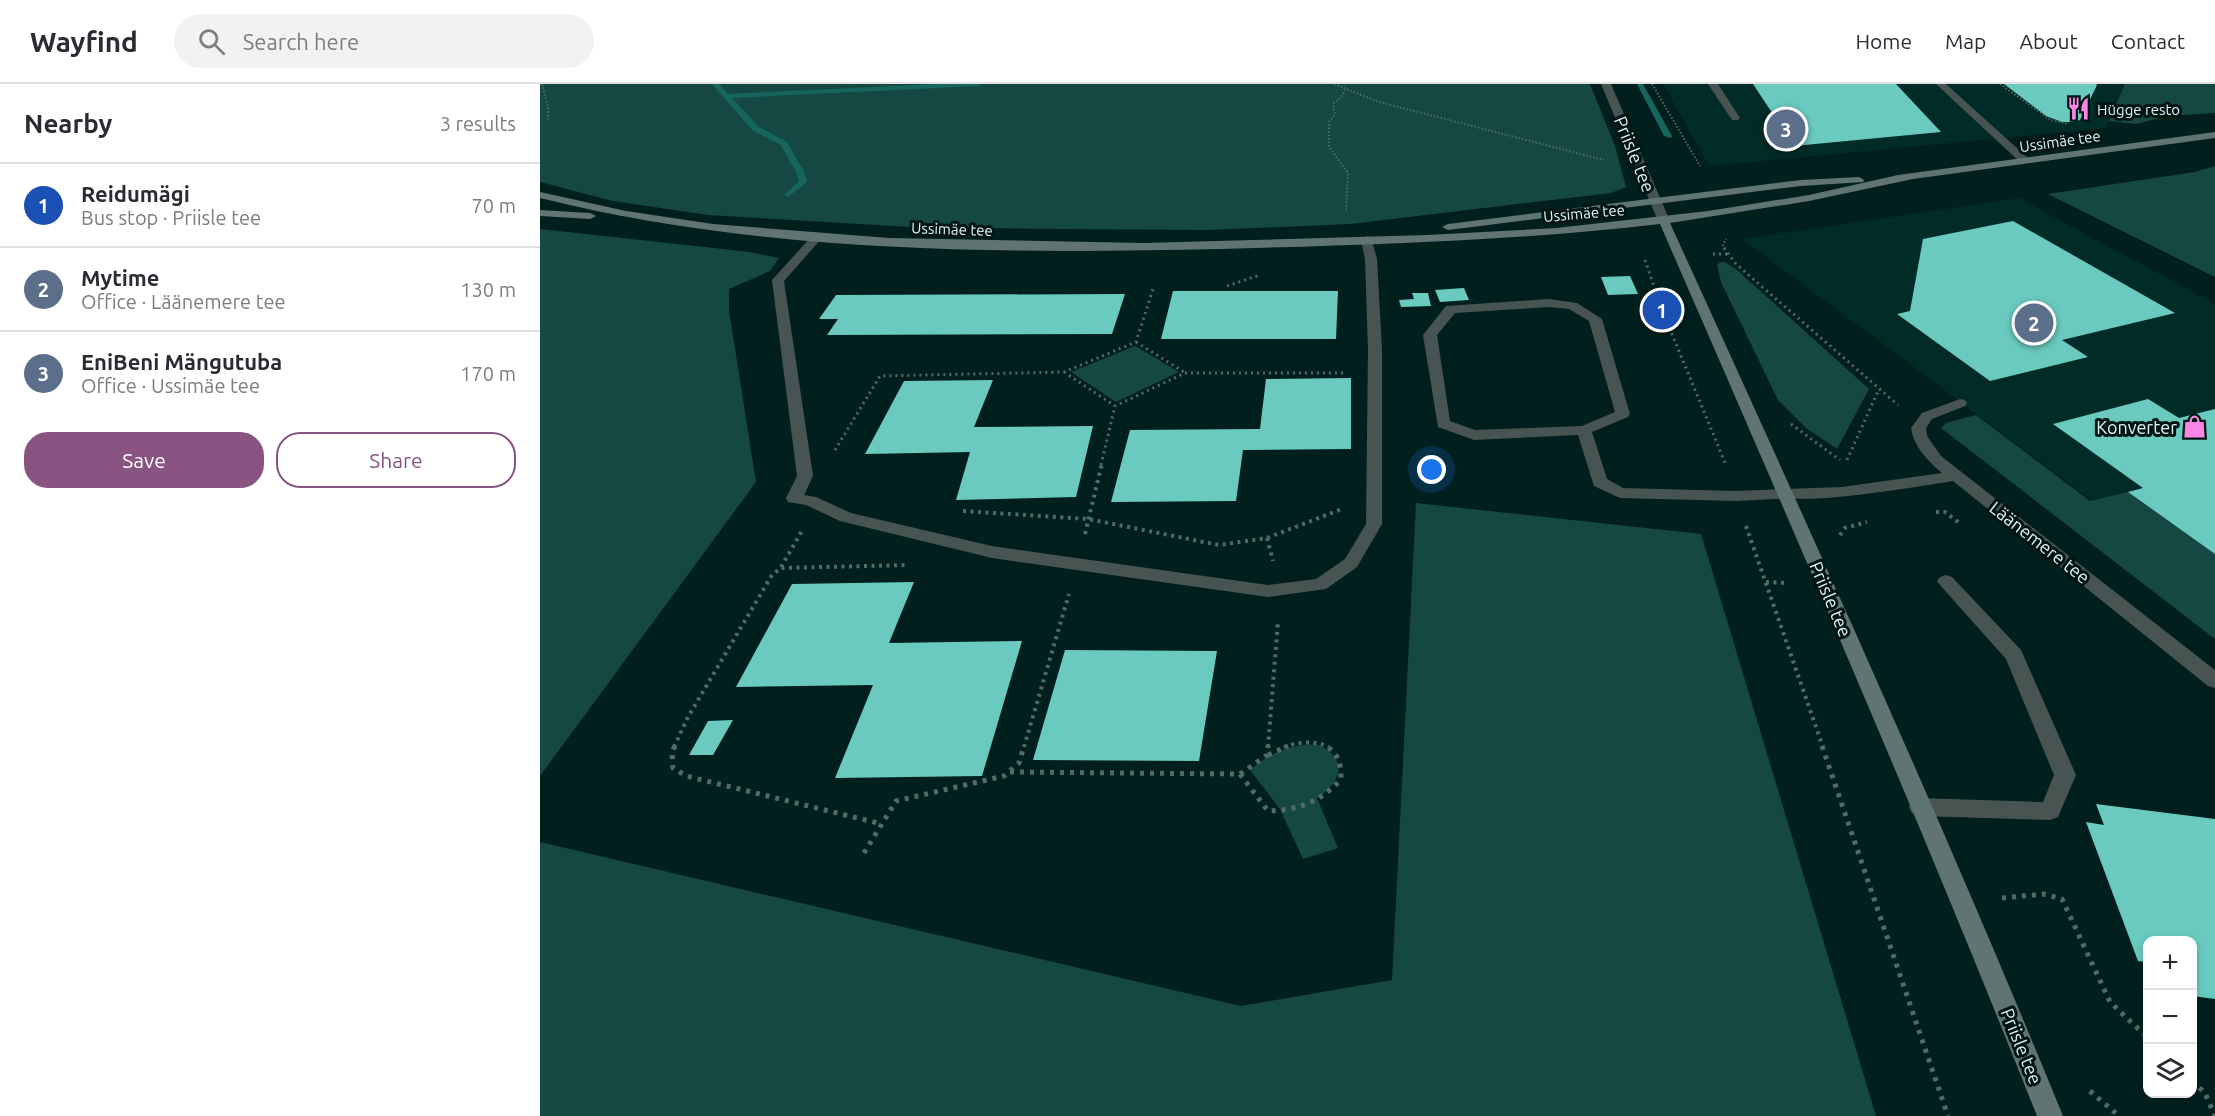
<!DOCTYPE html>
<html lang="en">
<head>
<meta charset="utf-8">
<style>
	:root { --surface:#fff; --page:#f2f2f3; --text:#2b2b33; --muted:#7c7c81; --line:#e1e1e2; --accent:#895482 }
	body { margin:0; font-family:Ubuntu,sans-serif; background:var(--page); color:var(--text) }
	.controls { position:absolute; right:18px; bottom:18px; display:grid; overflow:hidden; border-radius:12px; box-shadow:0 3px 9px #0003 }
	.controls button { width:54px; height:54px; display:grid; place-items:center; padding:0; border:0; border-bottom:2px solid var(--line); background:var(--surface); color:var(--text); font:30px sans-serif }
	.you { position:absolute; left:892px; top:386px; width:21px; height:21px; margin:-15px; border:4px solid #fff; border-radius:50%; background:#1a73e8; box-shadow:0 0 0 9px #1a73e833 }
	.badge { display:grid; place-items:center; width:39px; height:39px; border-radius:50%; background:var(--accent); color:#fff; font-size:20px; font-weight:700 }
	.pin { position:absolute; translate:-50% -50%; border:3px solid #fff; box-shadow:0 2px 6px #0006 }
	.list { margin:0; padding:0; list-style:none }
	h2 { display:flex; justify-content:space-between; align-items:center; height:78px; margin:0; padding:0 24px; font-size:26px }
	h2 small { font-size:20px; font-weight:400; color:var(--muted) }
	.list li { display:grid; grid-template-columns:39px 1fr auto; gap:18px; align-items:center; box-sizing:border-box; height:84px; padding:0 24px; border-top:2px solid var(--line) }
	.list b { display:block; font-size:22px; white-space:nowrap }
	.list p { margin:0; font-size:20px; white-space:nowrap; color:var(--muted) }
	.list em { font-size:20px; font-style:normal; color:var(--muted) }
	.actions { display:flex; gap:12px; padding:18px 24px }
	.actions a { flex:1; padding:14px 0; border:2px solid var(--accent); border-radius:24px; text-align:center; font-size:21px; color:var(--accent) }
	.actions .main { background:var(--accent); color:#fff }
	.icon { flex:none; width:33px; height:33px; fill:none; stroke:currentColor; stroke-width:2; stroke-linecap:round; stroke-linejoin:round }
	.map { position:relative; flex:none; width:1675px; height:1032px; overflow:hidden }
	header { display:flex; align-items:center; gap:36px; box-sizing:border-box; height:84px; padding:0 30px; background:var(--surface); border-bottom:2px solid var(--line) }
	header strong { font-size:28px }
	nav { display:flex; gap:33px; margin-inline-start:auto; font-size:21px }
	.search { width:420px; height:54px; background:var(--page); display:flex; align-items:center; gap:15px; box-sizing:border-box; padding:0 21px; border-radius:33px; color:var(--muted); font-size:22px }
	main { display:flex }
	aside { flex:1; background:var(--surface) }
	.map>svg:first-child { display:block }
</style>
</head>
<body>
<header>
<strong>Wayfind</strong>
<div class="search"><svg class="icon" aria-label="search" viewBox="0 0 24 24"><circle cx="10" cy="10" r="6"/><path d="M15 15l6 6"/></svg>Search here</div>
<nav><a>Home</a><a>Map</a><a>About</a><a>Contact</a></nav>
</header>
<main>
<aside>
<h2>Nearby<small>3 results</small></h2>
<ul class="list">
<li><span class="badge" style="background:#1a4fb4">1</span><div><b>Reidumägi</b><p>Bus stop · Priisle tee</p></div><em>70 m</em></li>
<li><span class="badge" style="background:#5c6f8a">2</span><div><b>Mytime</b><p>Office · Läänemere tee</p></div><em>130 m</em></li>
<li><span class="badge" style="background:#5c6f8a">3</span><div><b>EniBeni Mängutuba</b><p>Office · Ussimäe tee</p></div><em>170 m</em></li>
</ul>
<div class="actions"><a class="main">Save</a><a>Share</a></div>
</aside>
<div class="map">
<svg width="1675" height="1032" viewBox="0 0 1675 1032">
	<rect width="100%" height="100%" fill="#01201d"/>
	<path fill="#002b27" d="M1123 0H1585L1566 44 1169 82Z
		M1479 114 1675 220V508L1202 155Z"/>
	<path fill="#164843" d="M0 0H1050L1075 62 1086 103 1071 109 810 140 668 146 522 145 371 143 168 131 73 117 0 98Z
		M1585 0H1675V29L1627 32 1596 40 1569 37Z
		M1675 82V193L1508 110 1655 88Z
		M0 145 210 168 239 174 230 187 189 205V227L216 398 0 692Z
		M1180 178H1185L1197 186 1329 305 1297 365 1266 344 1238 316 1181 198 1177 181Z
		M595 262 639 288 576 318 531 288Z
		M1436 331 1550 417 1588 408 1675 470V555L1401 344 1406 339Z
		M876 419 1161 450 1336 1032H0V758L701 922 852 896Z
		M776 660C809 674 803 697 777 714L798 764 763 775 740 725 710 686C730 669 749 661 776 660Z"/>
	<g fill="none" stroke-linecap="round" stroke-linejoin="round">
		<path fill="#16665e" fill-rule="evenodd" d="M172 0H179L188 10 396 0H442L439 2 192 14 219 43 247 58 264 88 267 98 248 113 244 111 259 97 256 88 241 61 213 47Z
			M1097 0H1103L1132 52 1131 54 1124 52Z"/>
	</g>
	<path fill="#6acabf" d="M1213 0H1356L1401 48 1254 62Z
		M1464 0H1556L1557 1 1540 36 1534 38H1522L1506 32Z
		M1473 137 1635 229 1522 256 1548 273 1450 297 1357 230 1370 227 1383 155Z
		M1090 192 1098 210 1068 211 1061 193Z
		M924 204 929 216 900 218 895 206Z
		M633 207H798L796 255H621Z
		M872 209H888L891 222 861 223 859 216 874 215Z
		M585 210 572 250 287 251 298 235H279L296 211Z
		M811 294V365L703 366 696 417 571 418 590 346 720 345 726 295Z
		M453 296 434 343 553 342 536 413 416 416 430 368 325 370 364 297Z
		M1608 315 1639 334 1675 325V470L1588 408 1603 404 1513 340Z
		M374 498 349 559 482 557 442 692 295 694 333 601 196 603 252 500Z
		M525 566 677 567 659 677 493 676Z
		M193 636 173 671H149L168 637Z
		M1556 720 1675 735V915L1652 912V856H1608V884L1605 878 1598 877 1546 738 1564 741Z"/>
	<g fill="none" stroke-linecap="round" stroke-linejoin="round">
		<path stroke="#516b68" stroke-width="2" stroke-dasharray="1.5 2" stroke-linecap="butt" d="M2 0 8 23V38
			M794 0 839 18 1064 76
			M1112 0 1160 82
			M1460 0 1511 36 1529 40
			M805 5 802 12 793 20 795 31 789 38V63L808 89 806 128
			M1185 165 1183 161 1186 155"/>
		<path stroke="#516b68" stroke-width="3" stroke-dasharray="2 4" stroke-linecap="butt" d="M1184 164 1196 180 1358 321
			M1173 170H1187
			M1105 176 1122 226 1186 381
			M687 202 720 191
			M596 258 644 288
			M524 288 575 322
			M1251 340 1300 376
			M295 366 340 292 524 288 596 258 614 202
			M1307 376 1339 305
			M561 381 575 322 645 289H803"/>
		<path stroke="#516b68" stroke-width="4" stroke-dasharray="3 4.5" stroke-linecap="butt" d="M423 427 548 435 679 461 727 454 802 425
			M1396 428H1405L1421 440
			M1206 442 1283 663
			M545 450 562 379
			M1300 451 1305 444 1327 438
			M727 454 733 477
			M241 483 263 445
			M1226 498 1248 499
			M134 663 148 633 232 491 241 484 368 481
			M484 663 529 510
			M728 663 738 537
			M744 663C759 658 774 656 789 663"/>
		<path stroke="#516b68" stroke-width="5" stroke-dasharray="4 6" stroke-linecap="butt" d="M135 662 132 667 133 684 146 692 342 740
			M1282 662 1408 1032
			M728 671 748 662
			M470 688 700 690 727 671 728 662
			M700 690 728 727C758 726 781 718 801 695 801 680 799 670 786 662
			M324 769 356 717 464 692 479 679 484 662
			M1462 814 1504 810 1522 815 1570 918 1608 954
			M1652 997 1665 1009 1675 1032
			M1550 1007 1579 1032"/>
		<path fill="#475452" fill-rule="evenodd" d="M1168 0H1178L1200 34 1198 36H1192Z
			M1396 0H1406L1489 75V79H1481Z
			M1009 215 1037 219 1062 235 1090 330 1088 333 1052 348 1067 395 1083 404 1195 407 1246 405 1252 406 1254 410 1252 414 1195 417 1080 414 1054 402 1038 351 934 356 898 343 883 251 906 222ZM1009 223 1029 225 1049 237 1075 328 1042 342 935 346 910 337 897 251 915 229Z
			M1406 491 1412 493 1481 566 1536 691 1518 733 1510 736 1380 732 1372 729 1369 723 1372 717 1380 714 1503 718 1514 691 1466 575 1400 501 1397 497 1400 493Z"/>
		<path fill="#475452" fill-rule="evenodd" d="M1061 0H1071L1130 137 1128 139H1120L1118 137Z
			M276 150 282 154 244 197 273 392 264 411 276 413 311 429 452 462 728 501 776 495 805 475 826 440 828 266 825 175 821 156 827 152 831 153 837 175 842 266V440L817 483 786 505 728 513 452 474 300 437 266 421 248 418 246 414 257 392 232 196 272 152Z
			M1420 315 1425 316 1427 319 1425 322 1392 335 1386 344 1387 352 1401 372 1675 586V604L1668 602 1413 397C1388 401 1249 425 1238 410L1246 405 1302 403 1402 389C1388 377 1374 363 1371 344L1382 329Z"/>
		<path fill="#607572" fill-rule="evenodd" d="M1675 48V54L1373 95 1269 117 1130 139C1265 435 1400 731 1523 1032H1497C1378 732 1249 436 1120 140 974 157 827 161 680 165 453 170 221 169 0 114V108L86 127 173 140 349 154 604 159 887 151 1016 144 1168 127 1269 111 1358 91Z
			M1319 93 1324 96 1323 98 1261 102 908 146 902 143 908 140 1261 96Z
			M0 126 50 129 56 132 50 135 0 132Z"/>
	</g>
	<defs>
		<symbol id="restaurant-bare" viewBox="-9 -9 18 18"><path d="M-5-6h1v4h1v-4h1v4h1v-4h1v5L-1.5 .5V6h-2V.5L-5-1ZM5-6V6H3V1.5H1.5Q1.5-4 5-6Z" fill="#fc86e3" stroke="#011614" stroke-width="2.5" paint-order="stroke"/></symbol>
		<symbol id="shop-bare" viewBox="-9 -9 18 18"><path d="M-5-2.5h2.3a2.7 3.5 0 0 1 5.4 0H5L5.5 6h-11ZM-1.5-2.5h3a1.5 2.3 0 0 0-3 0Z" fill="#fc86e3" stroke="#011614" stroke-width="2.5" paint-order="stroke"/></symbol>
	</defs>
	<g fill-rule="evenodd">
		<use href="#restaurant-bare" x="1522" y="8" width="33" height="33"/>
		<use href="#shop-bare" x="1638" y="326" width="33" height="33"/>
	</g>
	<g text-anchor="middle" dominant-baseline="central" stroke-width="6" stroke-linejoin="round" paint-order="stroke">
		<g font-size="15" fill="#e1f3f0" stroke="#011614" text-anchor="start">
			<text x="1557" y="25">Hügge resto</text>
		</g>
		<g font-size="15" fill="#e1f3f0" stroke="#011614">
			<text transform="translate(1520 57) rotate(-8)">Ussimäe tee</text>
			<text transform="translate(1044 129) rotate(-5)">Ussimäe tee</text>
			<text transform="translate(412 145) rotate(2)">Ussimäe tee</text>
		</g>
		<g font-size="18" fill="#e1f3f0" stroke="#011614">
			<text transform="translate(1095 70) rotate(68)">Priisle tee</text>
			<text transform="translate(1500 458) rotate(38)">Läänemere tee</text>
			<text transform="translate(1291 515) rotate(67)">Priisle tee</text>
			<text transform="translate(1482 962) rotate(68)">Priisle tee</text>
		</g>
		<g font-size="18" fill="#e1f3f0" stroke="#011614" text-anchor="end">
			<text x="1637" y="343">Konverter</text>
		</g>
	</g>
</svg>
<div class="controls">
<button>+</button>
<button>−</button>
<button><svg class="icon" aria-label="layers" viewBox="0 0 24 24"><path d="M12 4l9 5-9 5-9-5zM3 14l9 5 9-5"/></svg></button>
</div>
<div class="you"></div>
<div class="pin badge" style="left:1122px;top:226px;background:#1a4fb4">1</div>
<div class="pin badge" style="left:1494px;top:239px;background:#5c6f8a">2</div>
<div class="pin badge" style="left:1246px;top:45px;background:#5c6f8a">3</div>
</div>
</main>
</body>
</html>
